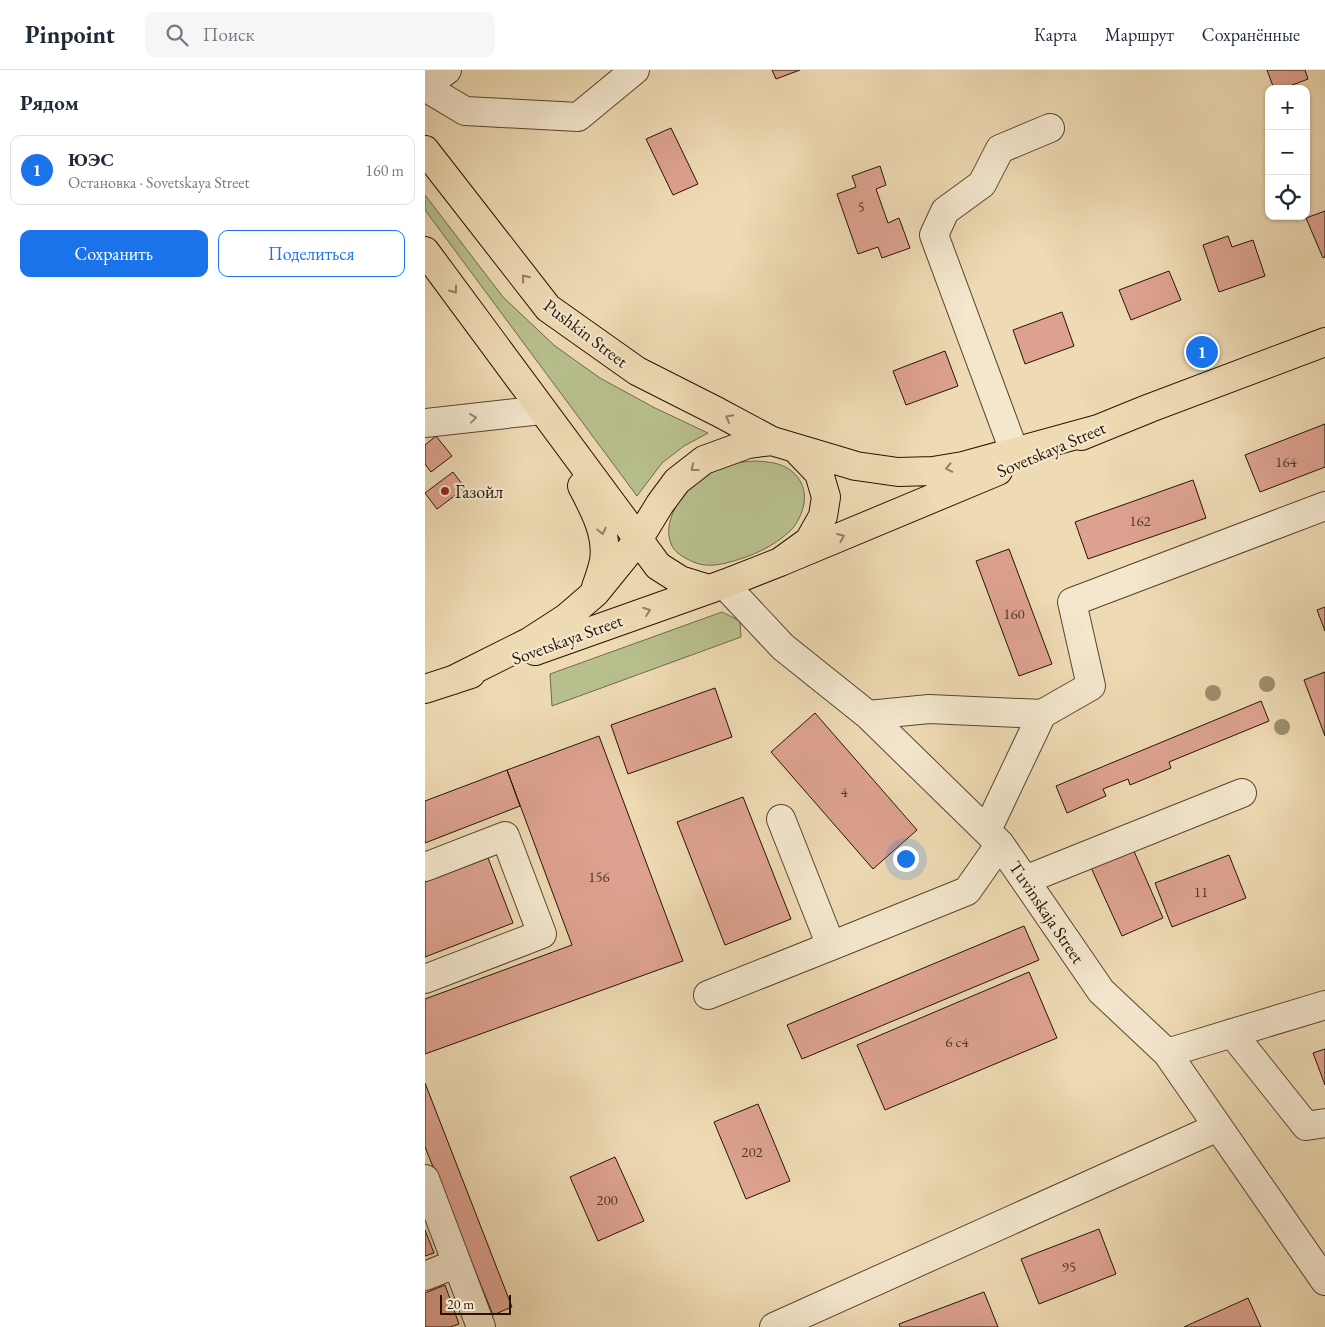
<!DOCTYPE html>
<html lang="ru">
<head>
<meta charset="utf-8">
<style>
	:root { --surface:#fff; --page:#f6f6f7; --text:#1f2937; --muted:#747a83; --line:#e0e1e3; --accent:#1a73e8 }
	body { margin:0; font-family:"EB Garamond",serif; background:var(--page); color:var(--text) }
	.controls { position:absolute; right:15px; top:15px; display:grid; overflow:hidden; border-radius:10px; box-shadow:0 1px 4px #0004 }
	.controls button { width:45px; height:45px; display:grid; place-items:center; padding:0; border:0; border-bottom:1px solid var(--line); background:var(--surface); color:var(--text); font:25px sans-serif }
	.scale { position:absolute; left:15px; bottom:12px; width:71px; box-sizing:border-box; padding-left:5px; border:2px solid #261304; border-top:0; font-size:14px; line-height:18px; white-space:nowrap; color:#261304; -webkit-text-stroke:4px #f4e7ce; paint-order:stroke }
	.you { position:absolute; left:480px; top:788px; width:18px; height:18px; margin:-12px; border:4px solid #fff; border-radius:50%; background:#1a73e8; box-shadow:0 0 0 8px #1a73e833 }
	.badge { display:grid; place-items:center; width:32px; height:32px; border-radius:50%; background:var(--accent); color:#fff; font-size:16px; font-weight:700 }
	.pin { position:absolute; translate:-50% -50%; border:2px solid #fff; box-shadow:0 1px 5px #0006 }
	.list { margin:0; padding:0; list-style:none }
	h2 { display:flex; justify-content:space-between; align-items:center; height:65px; margin:0; padding:0 20px; font-size:21px }
	h2 small { font-size:16px; font-weight:400; color:var(--muted) }
	.list li { display:grid; grid-template-columns:32px 1fr auto; gap:15px; align-items:center; box-sizing:border-box; height:70px; margin:0 10px 10px; padding:0 10px; border:1px solid var(--line); border-radius:10px }
	.list b { display:block; font-size:19px; white-space:nowrap }
	.list p { margin:0; font-size:16px; white-space:nowrap; color:var(--muted) }
	.list em { font-size:16px; font-style:normal; color:var(--muted) }
	.actions { display:flex; gap:10px; padding:15px 20px }
	.actions a { flex:1; padding:11px 0; border:1px solid var(--accent); border-radius:10px; text-align:center; font-size:18px; color:var(--accent) }
	.actions .main { background:var(--accent); color:#fff }
	.icon { flex:none; width:28px; height:28px; fill:none; stroke:currentColor; stroke-width:2; stroke-linecap:round; stroke-linejoin:round }
	.map { position:relative; flex:none; width:900px; height:1257px; overflow:hidden }
	header { display:flex; align-items:center; gap:30px; box-sizing:border-box; height:70px; padding:0 25px; background:var(--surface); border-bottom:1px solid var(--line) }
	header strong { font-size:24px }
	nav { display:flex; gap:28px; margin-inline-start:auto; font-size:18px }
	.search { width:350px; height:45px; background:var(--page); display:flex; align-items:center; gap:12px; box-sizing:border-box; padding:0 18px; border-radius:10px; color:var(--muted); font-size:19px }
	main { display:flex }
	aside { flex:1; background:var(--surface) }
	.map>svg:first-child { display:block }
</style>
</head>
<body>
<header>
<strong>Pinpoint</strong>
<div class="search"><svg class="icon" aria-label="search" viewBox="0 0 24 24"><circle cx="10" cy="10" r="6"/><path d="M15 15l6 6"/></svg>Поиск</div>
<nav><a>Карта</a><a>Маршрут</a><a>Сохранённые</a></nav>
</header>
<main>
<aside>
<h2>Рядом<small></small></h2>
<ul class="list">
<li><span class="badge">1</span><div><b>ЮЭС</b><p>Остановка · Sovetskaya Street</p></div><em>160 m</em></li>
</ul>
<div class="actions"><a class="main">Сохранить</a><a>Поделиться</a></div>
</aside>
<div class="map">
<svg width="900" height="1257" viewBox="0 0 900 1257">
	<rect width="100%" height="100%" fill="#eedab3"/>
	<filter id="stains"><feTurbulence type="fractalNoise" baseFrequency=".004" numOctaves="4"/><feColorMatrix values="0 0 0 0 .2 0 0 0 0 .09 0 0 0 0 .02 0 0 0 .5 -.17"/></filter>
	<radialGradient id="worn" r=".72"><stop offset=".6" stop-color="#630" stop-opacity="0"/><stop offset="1" stop-color="#630" stop-opacity=".3"/></radialGradient>
	<path fill="#b8c08d" stroke="#6f6a48" d="M0 125 78 227 130 276 175 308 230 338 283 363 259 376 237 393 212 426 0 140Z
		M330 391C336 391 343 392 349 393 371 398 384 416 378 438 376 445 371 456 365 461 348 477 327 486 305 492 294 495 282 497 271 493 263 490 251 484 247 476 233 448 266 411 289 399 301 393 317 392 330 391Z
		M297 542 315 551 316 567 127 636 125 604Z"/>
	<path fill="#dda28f" stroke="#261304" d="M347 0H375L351 9Z
		M842 0H880L883 9 857 19H849Z
		M246 58 273 114 248 125 221 69Z
		M455 96 461 115 451 119 463 153 474 148 485 178 457 188 453 177 433 184 412 124 431 117 427 106Z
		M900 141V187L898 188 881 148Z
		M803 166 807 177 828 170 840 206 794 222 778 175Z
		M744 201 756 230 706 250 694 220Z
		M637 242 649 276 600 294 588 260Z
		M520 281 533 316 481 335 468 301Z
		M900 354V397L835 422 820 385Z
		M11 366 27 386 6 402 0 394V375Z
		M28 402 40 418 12 439 0 423Z
		M768 410 781 448 663 489 650 452Z
		M584 479 627 594 594 606 551 491Z
		M900 537V561L892 540Z
		M900 602V666L879 610Z
		M290 618 307 667 203 704 186 655Z
		M836 631 844 651 744 692 746 698 705 715 703 709 678 719 681 726 642 743 631 716Z
		M390 643 492 760 448 799 346 682Z
		M174 666 258 891 0 984V929L147 875 82 700Z
		M82 700 95 736 0 773V731Z
		M318 727 366 849 300 875 252 752Z
		M705 772 738 848 697 866 663 791Z
		M804 785 821 828 747 857 730 813Z
		M63 788 88 853 0 887V812Z
		M599 856 614 890 377 989 362 955Z
		M604 902 632 968 460 1040 432 975Z
		M900 979V1015L888 983Z
		M0 1013 87 1237 68 1245 0 1077Z
		M333 1034 365 1111 321 1129 289 1052Z
		M190 1087 219 1151 173 1171 145 1107Z
		M674 1159 691 1204 614 1234 596 1189Z
		M0 1160 9 1183 0 1186Z
		M20 1215 34 1254 25 1257H0V1223Z
		M559 1222 573 1257H475L474 1254Z
		M823 1228 836 1257H759Z"/>
	<g fill="none" stroke-linecap="round" stroke-linejoin="round">
		<defs>
			<path id="minor" d="M0 16 22 0
				M0 17 40 41 153 47 210 0
				M0 353 117 340
				M589 381 509 165 520 141 557 114 575 79 625 58
				M299 514 358 577 443 645 575 774 676 921 742 983 900 1211
				M443 645 504 639 617 644 666 616 647 532 900 436
				M356 749 406 876 542 821 575 774
				M562 760 617 644
				M0 797 80 766 117 864 0 909
				M600 810 817 723
				M283 925 406 876
				M807 963 881 1056 900 1053
				M742 983 900 935
				M0 1109 56 1257
				M0 1206 32 1193
				M349 1257 793 1057"/>
			<path id="major" d="M0 80 123 238 212 301 293 342 347 371
				M0 181 233 496 255 510 284 519
				M656 366 725 338 900 272
				M157 416C169 439 183 464 179 491 177 500 174 509 171 517
				M355 492 573 401
				M110 581 299 514 355 492 384 471 398 446 401 427 394 403 371 379
				M28 610 104 572 141 548 170 523 213 470 235 434 252 411 279 390 323 374 347 371 431 396 473 402 508 401 538 396 673 359
				M0 619 46 604"/>
		</defs>
		<use href="#minor" stroke="#584530" stroke-width="30"/>
		<use href="#major" stroke="#261304" stroke-width="30"/>
		<use href="#minor" stroke="#f4e7ce" stroke-width="28"/>
		<use href="#major" stroke="#eedab3" stroke-width="28"/>
	</g>
	<g fill="#9c8e6d">
		<circle cx="842" cy="614" r="8"/>
		<circle cx="788" cy="623" r="8"/>
		<circle cx="857" cy="657" r="8"/>
	</g>
	<defs><path id="oneway-chevron" d="M-2-3.5L2.5 0L-2 3.5" fill="none" stroke-width="1.6" stroke-linecap="round" stroke-linejoin="round" transform="scale(1.25)"/></defs>
	<g stroke="#948064">
		<use href="#oneway-chevron" transform="translate(100 208) rotate(-128)"/>
		<use href="#oneway-chevron" transform="translate(29 220) rotate(54)"/>
		<use href="#oneway-chevron" transform="translate(304 348) rotate(-152)"/>
		<use href="#oneway-chevron" transform="translate(269 398) rotate(142)"/>
		<use href="#oneway-chevron" transform="translate(524 398) rotate(169)"/>
		<use href="#oneway-chevron" transform="translate(177 461) rotate(77)"/>
		<use href="#oneway-chevron" transform="translate(416 467) rotate(-23)"/>
		<use href="#oneway-chevron" transform="translate(222 541) rotate(-20)"/>
	</g>
	<use stroke="#978873" href="#oneway-chevron" transform="translate(48 348) rotate(-7)"/>
	<circle fill="#8f2418" stroke="#f4e7ce" stroke-width="2" cx="20" cy="421" r="5"/>
	<g text-anchor="middle" dominant-baseline="central" stroke-width="4.5" stroke-linejoin="round" paint-order="stroke">
		<g font-size="15" fill="#543727">
			<text x="436" y="136">5</text>
			<text x="861" y="391">164</text>
			<text x="715" y="450">162</text>
			<text x="589" y="543">160</text>
			<text x="419" y="721">4</text>
			<text x="174" y="806">156</text>
			<text x="776" y="821">11</text>
			<text x="532" y="971">6 с4</text>
			<text x="327" y="1081">202</text>
			<text x="182" y="1129">200</text>
			<text x="644" y="1196">95</text>
		</g>
		<g font-size="18" fill="#261304" stroke="#f4e7ce">
			<text transform="translate(161 263) rotate(37)">Pushkin Street</text>
			<text transform="translate(626 379) rotate(-23)">Sovetskaya Street</text>
			<text transform="translate(142 569) rotate(-20)">Sovetskaya Street</text>
			<text transform="translate(622 842) rotate(56)">Tuvinskaja Street</text>
		</g>
		<g font-size="18" fill="#261304" stroke="#f4e7ce" text-anchor="start">
			<text x="30" y="421">Газойл</text>
		</g>
	</g>
	<rect width="100%" height="100%" filter="url(#stains)"/>
	<rect width="100%" height="100%" fill="url(#worn)"/>
</svg>
<div class="controls">
<button>+</button>
<button>−</button>
<button><svg class="icon" aria-label="locate" viewBox="0 0 24 24"><circle cx="12" cy="12" r="6"/><path d="M12 2v4M12 18v4M2 12h4M18 12h4"/></svg></button>
</div>
<div class="scale">20 m</div>
<div class="you"></div>
<div class="pin badge" style="left:777px;top:282px">1</div>
</div>
</main>
</body>
</html>
